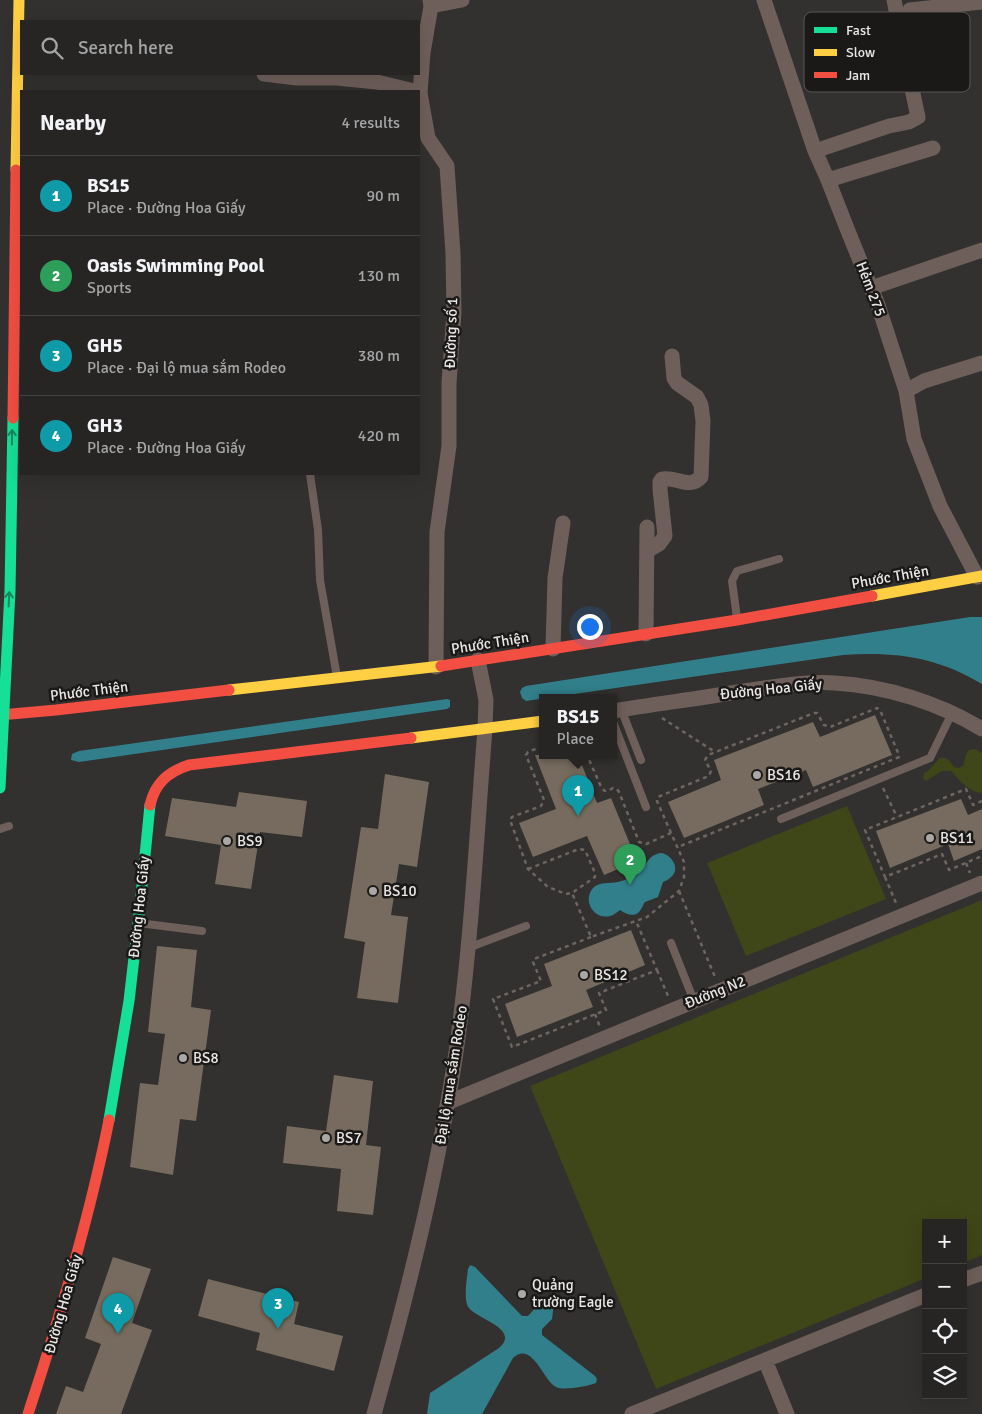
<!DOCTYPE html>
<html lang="en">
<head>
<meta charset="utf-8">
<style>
	:root { --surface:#262523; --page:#323130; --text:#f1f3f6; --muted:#a4a5a6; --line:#424241; --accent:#0b8043 }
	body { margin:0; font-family:Signika,sans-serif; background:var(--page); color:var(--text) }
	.controls { position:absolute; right:15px; bottom:15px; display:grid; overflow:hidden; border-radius:0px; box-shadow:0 5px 20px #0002 }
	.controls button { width:45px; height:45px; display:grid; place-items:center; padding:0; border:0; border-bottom:1px solid var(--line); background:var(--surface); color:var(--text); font:25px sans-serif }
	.you { position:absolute; left:589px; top:626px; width:18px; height:18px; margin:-12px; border:4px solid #fff; border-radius:50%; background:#1a73e8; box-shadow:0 0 0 8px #1a73e833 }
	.badge { display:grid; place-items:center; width:32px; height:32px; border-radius:50%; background:var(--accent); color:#fff; font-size:16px; font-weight:700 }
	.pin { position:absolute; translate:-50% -41px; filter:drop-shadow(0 1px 2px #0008) }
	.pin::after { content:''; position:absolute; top:26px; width:18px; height:15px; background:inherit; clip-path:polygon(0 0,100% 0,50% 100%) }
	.popup { position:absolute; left:539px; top:694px; width:78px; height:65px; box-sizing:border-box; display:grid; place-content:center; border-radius:0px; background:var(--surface); filter:drop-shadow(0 1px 4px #0005); font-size:16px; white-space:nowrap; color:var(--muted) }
	.popup b { font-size:19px; color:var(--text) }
	.popup::after { content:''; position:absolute; left:50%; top:100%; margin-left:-10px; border:10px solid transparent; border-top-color:var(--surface) }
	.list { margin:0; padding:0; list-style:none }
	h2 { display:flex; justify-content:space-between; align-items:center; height:65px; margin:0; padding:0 20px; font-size:21px }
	h2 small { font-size:16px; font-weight:400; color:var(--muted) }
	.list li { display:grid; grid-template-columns:32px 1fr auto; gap:15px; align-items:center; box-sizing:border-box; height:80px; padding:0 20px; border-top:1px solid var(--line) }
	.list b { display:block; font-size:19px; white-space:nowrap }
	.list p { margin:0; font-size:16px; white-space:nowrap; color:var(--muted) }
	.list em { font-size:16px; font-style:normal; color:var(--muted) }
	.icon { flex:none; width:28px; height:28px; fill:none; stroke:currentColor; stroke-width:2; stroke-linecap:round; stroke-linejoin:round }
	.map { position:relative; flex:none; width:982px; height:1414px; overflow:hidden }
	.search { position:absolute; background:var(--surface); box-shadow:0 5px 20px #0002; left:20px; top:20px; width:400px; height:55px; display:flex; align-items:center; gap:12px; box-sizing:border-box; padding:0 18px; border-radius:0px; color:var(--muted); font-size:19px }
	.panel { position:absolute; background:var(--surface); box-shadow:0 5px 20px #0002; left:20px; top:90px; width:400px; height:385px; border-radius:0px }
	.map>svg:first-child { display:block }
</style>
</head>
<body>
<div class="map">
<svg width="982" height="1414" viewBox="0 0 982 1414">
	<rect width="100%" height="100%" fill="#32312f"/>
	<path fill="#3f4618" d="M975 749 982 753V793C969 792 959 780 951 771H942L926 781 923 779 924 773 928 771 940 758C949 757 949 761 954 767L959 768 963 766 966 755 969 750Z
		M847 806 886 899 746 956 707 863Z
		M982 900V1255L963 1263V1223H926V1278L656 1389 530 1086Z"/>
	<path fill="#317f8a" d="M970 617H982V684C938 657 894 651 843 655L526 701 522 698 520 692 522 688 526 686Z
		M447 699 450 700V707L447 709 79 762 71 760 72 754 79 751Z
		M662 853C673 856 681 870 670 878 668 880 665 881 663 882L658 897 645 902C643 904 643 907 641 909 636 919 626 914 620 910 617 912 614 915 610 916 594 920 582 901 593 888 600 881 610 884 618 882 626 880 633 877 639 872 647 864 649 854 662 853Z
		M470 1265 475 1267 522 1316H528L538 1305 554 1303 552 1319 542 1329V1335L595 1376 597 1379 596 1383C589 1386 563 1391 556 1387 543 1380 532 1340 513 1358L482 1414H427L430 1393 499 1348C521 1329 477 1319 469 1308 463 1301 467 1278 468 1269Z"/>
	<path fill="#766b5e" d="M875 715 892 755 813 787 806 770 758 789 764 805 684 838 668 802 721 780 714 760 813 722 820 737Z
		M535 755H578L597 803 611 798 637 861 604 875 587 836 533 857 519 823 556 809Z
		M385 774 429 782 417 867 399 864 391 915 408 917 398 1003 357 998 365 942 344 938 361 827 378 829Z
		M239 792 307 801 302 837 260 832 251 889 215 884 221 845 165 836 172 798 236 807Z
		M961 799 968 815 982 809V849L954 861 948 844 890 868 876 831Z
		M631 930 645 965 586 990 593 1007 517 1037 505 1004 552 986 544 964Z
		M157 946 197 950 191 1007 211 1010 196 1121 180 1119 173 1175 130 1167 140 1083 158 1085 165 1034 148 1032Z
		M334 1075 373 1081 366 1145 381 1147 373 1215 337 1211 341 1169 283 1163 287 1126 326 1131Z
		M113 1257 151 1269 132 1323 152 1330 121 1414H56L66 1386 83 1392 101 1344 85 1338Z
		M208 1279 299 1302 294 1324 343 1336 334 1371 256 1350 260 1333 198 1316Z"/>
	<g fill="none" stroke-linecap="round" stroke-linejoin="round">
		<path stroke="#6e6562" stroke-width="2.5" stroke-dasharray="4 4" stroke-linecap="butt" d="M662 718 715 752
			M543 746 528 752 526 755 544 800 541 806 512 817 510 820 528 869 548 887 566 894 572 893 591 937 647 917 679 891 684 877V862L671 833 646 844 639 842 619 792 617 789 613 788C609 790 606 793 602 789L587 755
			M883 788 897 817
			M982 801 973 805 966 789 865 830 885 877 942 854 949 870 982 856
			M671 833 657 801V798L660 796 709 776 711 771 705 760 708 755 814 713H817L824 725 830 727 877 708 880 710 899 755V757L678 847
			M966 863 970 873
			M528 869 579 849 585 850 595 873V877L572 893
			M885 877 896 903
			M679 891 715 977
			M591 937 534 959 533 962 541 981 493 999 512 1047 606 1010 599 993 657 970 636 921
			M657 970 668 996
			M595 1014 600 1027"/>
		<path stroke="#6f5f5b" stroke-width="8" d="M310 474 318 530 320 580 337 677
			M737 618 732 581 737 571 779 559
			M621 709 641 760
			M613 722 646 807
			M781 819 930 758 952 713
			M0 829 9 826
			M139 923 202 931
			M671 943 694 1001
			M468 948 526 926"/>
		<path stroke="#6f5f5b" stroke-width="15" d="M430 0 431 6 423 53 420 93 428 138 447 166 453 253 454 312 449 383V446L437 532 436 667
			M764 0 815 151 828 180 848 231 878 305 906 391 914 439 940 506 977 577
			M431 6 462 0
			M910 10 982 2
			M264 74 297 78H337L377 82 414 91
			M815 151 889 126 909 122 918 117 909 75 894 0
			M828 180 933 148
			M871 288 982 250
			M906 391 924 381 982 363
			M647 551 659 544 665 536 660 489V482L662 479C676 476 690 490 701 477L703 421 701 405 697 397 677 383 674 378 672 356
			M646 634 647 527
			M553 649 555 578 563 523
			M613 711C657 704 701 698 744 691 774 687 804 681 835 683 886 686 939 703 982 729
			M449 1102 982 883
			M963 1280 982 1273
			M765 1360 787 1414
			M374 1414C398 1328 421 1241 438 1153 446 1113 454 1072 459 1030 472 930 477 829 485 729L486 700 478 660
			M632 1414 926 1295"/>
		<path stroke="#16e098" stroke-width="11" d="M109 1120 129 1001 140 906 150 805"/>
		<path stroke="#ffcf43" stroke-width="11" d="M872 596 982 576
			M229 690 441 666
			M411 738 543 721"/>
		<path stroke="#f24e42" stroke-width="11" d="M441 666 737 620 872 596
			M0 715 56 710 229 690
			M150 805C155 783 168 772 189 765L411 738
			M28 1414C60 1317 89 1220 109 1120"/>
		<path stroke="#16e098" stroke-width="11" d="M0 788 10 591 13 418"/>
		<path stroke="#ffcf43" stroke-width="11" d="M16 170 19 0"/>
		<path stroke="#f24e42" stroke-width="11" d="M13 418 16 170"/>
	</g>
	<defs><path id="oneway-shaft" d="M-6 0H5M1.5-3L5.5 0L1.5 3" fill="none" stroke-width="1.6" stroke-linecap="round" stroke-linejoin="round" transform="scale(1.25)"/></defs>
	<g stroke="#18865e">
		<use href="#oneway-shaft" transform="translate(12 437) rotate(-89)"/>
		<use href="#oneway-shaft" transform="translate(9 599) rotate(-87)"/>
	</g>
	<g fill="#aaa8a7" stroke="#1a1918" stroke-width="2">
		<circle cx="757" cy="775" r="5"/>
		<circle cx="930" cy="838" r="5"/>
		<circle cx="227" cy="841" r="5"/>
		<circle cx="373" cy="891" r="5"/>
		<circle cx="584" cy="975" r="5"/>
		<circle cx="183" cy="1058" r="5"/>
		<circle cx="326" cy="1138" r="5"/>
		<circle cx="522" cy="1294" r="5"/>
	</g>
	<g text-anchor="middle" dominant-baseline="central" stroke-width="5" stroke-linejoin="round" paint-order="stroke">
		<g font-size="15" fill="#eae8e7" stroke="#1a1918">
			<text transform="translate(871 289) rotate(69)">Hẻm 275</text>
			<text transform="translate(451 333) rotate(-88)">Đường số 1</text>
			<text transform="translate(890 577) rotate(-10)">Phước Thiện</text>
			<text transform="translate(490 643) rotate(-9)">Phước Thiện</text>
			<text transform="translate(771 689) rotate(-6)">Đường Hoa Giấy</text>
			<text transform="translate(89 691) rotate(-7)">Phước Thiện</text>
			<text transform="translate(139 907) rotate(-84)">Đường Hoa Giấy</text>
			<text transform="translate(715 992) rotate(-22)">Đường N2</text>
			<text transform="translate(451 1075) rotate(-81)">Đại lộ mua sắm Rodeo</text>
			<text transform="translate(63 1304) rotate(-74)">Đường Hoa Giấy</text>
		</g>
		<g font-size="15" fill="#eae8e7" stroke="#1a1918" text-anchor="start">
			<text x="767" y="775">BS16</text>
			<text x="940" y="838">BS11</text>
			<text x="237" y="841">BS9</text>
			<text x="383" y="891">BS10</text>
			<text x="594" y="975">BS12</text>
			<text x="193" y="1058">BS8</text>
			<text x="336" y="1138">BS7</text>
			<text x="532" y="1285">Quảng<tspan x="532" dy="17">trường Eagle</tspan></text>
		</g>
	</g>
	<rect x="804" y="12" width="166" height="80" rx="8" fill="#1a1918" stroke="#585756" stroke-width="1"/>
	<rect x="814" y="27" width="23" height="6" fill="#16e098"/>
	<rect x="814" y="49" width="23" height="7" fill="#ffcf43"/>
	<rect x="814" y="72" width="23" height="6" fill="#f24e42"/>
	<g font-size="14" fill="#eae8e7">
		<text x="846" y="35">Fast</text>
		<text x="846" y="57">Slow</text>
		<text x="846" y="80">Jam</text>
	</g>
</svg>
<div class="controls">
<button>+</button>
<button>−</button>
<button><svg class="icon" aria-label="locate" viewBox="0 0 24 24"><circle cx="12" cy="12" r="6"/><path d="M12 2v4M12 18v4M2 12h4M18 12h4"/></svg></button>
<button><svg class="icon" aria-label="layers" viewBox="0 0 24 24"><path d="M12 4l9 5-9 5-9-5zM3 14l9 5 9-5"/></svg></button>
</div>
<div class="you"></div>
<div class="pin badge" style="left:578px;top:816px;background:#0f9aa8">1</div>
<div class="popup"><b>BS15</b>Place</div>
<div class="pin badge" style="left:630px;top:885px;background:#2e9e5b">2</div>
<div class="pin badge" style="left:278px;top:1329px;background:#0f9aa8">3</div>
<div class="pin badge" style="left:118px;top:1334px;background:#0f9aa8">4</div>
<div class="search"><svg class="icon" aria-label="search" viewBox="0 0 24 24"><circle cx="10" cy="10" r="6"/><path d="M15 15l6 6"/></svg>Search here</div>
<section class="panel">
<h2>Nearby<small>4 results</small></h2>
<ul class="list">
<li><span class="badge" style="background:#0f9aa8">1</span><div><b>BS15</b><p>Place · Đường Hoa Giấy</p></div><em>90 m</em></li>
<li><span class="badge" style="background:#2e9e5b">2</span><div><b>Oasis Swimming Pool</b><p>Sports</p></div><em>130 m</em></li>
<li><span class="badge" style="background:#0f9aa8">3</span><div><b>GH5</b><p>Place · Đại lộ mua sắm Rodeo</p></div><em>380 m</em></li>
<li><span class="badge" style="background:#0f9aa8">4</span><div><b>GH3</b><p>Place · Đường Hoa Giấy</p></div><em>420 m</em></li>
</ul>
</section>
</div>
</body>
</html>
